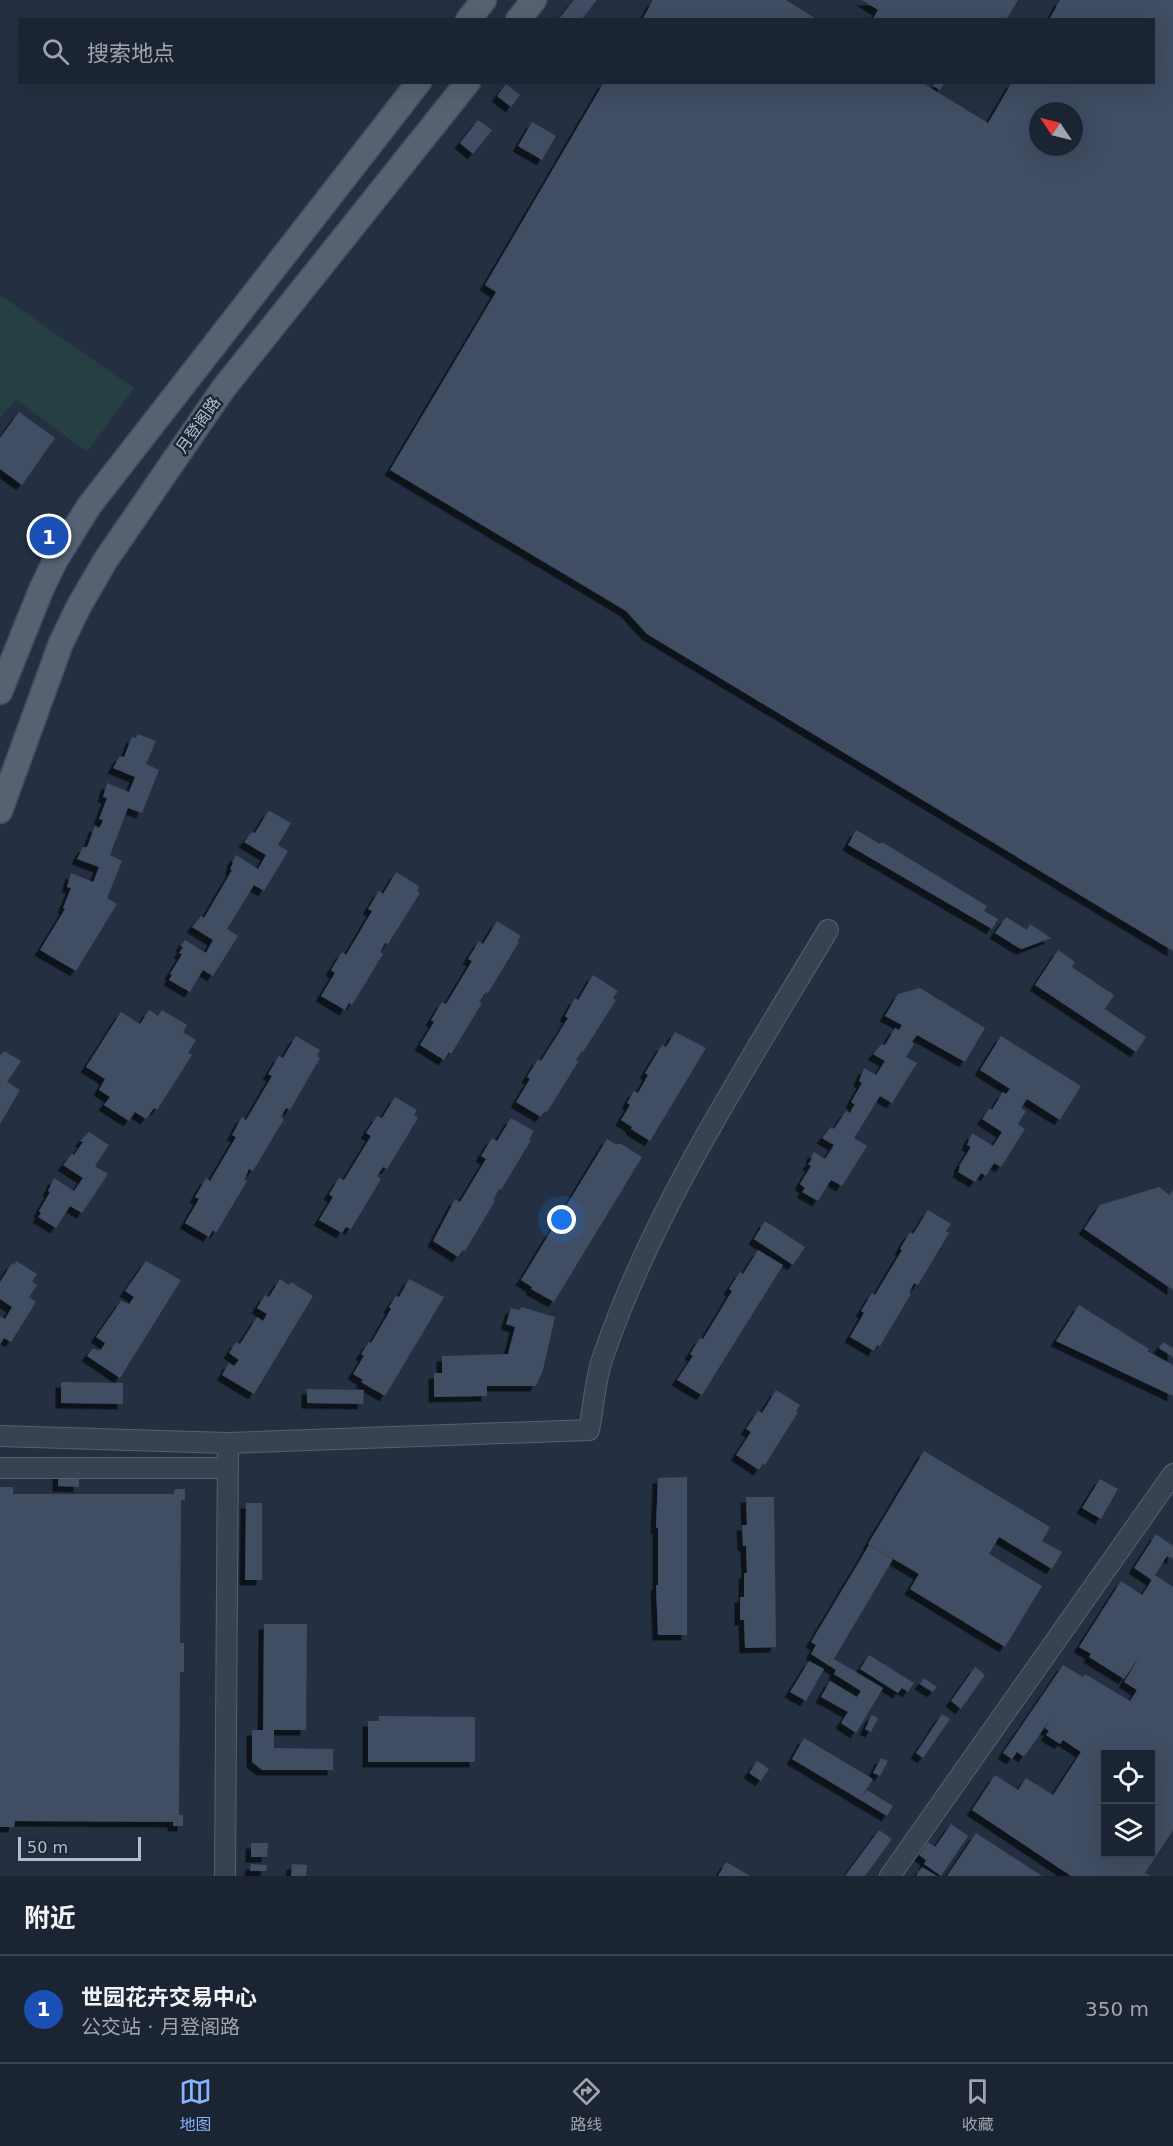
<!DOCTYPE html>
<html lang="zh">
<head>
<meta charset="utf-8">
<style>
	:root { --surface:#1b2432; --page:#242c3a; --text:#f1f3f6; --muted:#a0a4ac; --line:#39414d; --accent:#87b2ff }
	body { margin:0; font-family:"DejaVu Sans","Noto Sans SC",sans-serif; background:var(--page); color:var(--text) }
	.controls { position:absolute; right:18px; bottom:18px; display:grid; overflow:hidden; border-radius:0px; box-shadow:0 6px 24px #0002 }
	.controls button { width:54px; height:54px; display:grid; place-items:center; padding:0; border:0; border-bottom:2px solid var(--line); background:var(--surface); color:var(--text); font:30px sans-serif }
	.compass { position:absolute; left:1029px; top:102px; width:54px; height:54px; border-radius:50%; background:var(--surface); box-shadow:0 6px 24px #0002; rotate:305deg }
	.scale { position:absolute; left:18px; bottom:15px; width:123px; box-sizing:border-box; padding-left:6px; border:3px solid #b5bdcc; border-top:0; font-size:16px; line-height:21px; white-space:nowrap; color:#b5bdcc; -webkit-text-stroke:4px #1d2737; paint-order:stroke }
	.you { position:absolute; left:562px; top:1220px; width:21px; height:21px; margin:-15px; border:4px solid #fff; border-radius:50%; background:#1a73e8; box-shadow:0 0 0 9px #1a73e833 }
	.badge { display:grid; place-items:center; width:39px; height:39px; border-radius:50%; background:var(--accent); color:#fff; font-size:20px; font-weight:700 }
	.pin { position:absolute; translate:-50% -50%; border:3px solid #fff; box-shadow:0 2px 6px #0006 }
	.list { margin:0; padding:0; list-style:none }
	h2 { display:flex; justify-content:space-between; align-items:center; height:78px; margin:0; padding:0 24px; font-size:26px }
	h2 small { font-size:20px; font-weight:400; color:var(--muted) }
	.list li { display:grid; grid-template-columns:39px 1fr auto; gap:18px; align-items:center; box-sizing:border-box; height:108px; padding:0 24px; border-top:2px solid var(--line) }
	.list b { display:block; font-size:22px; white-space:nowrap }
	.list p { margin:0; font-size:20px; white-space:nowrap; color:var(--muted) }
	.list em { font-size:20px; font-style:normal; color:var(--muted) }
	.icon { flex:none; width:33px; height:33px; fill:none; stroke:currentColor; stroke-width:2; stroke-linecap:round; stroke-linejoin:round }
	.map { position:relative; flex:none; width:1173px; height:1876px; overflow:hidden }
	.search { position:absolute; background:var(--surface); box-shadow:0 6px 24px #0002; left:18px; right:18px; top:18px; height:66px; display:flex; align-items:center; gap:15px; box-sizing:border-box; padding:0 21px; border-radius:0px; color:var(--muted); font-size:22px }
	.sheet { height:186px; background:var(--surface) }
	nav { display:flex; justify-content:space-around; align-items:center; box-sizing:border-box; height:84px; border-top:2px solid var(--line); background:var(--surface); font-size:16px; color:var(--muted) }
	nav a { display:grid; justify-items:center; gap:3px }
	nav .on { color:var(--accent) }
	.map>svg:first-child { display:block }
</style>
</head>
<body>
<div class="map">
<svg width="1173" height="1876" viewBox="0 0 1173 1876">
	<defs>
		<filter id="shadow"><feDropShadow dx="-5.5" dy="5.5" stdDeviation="0" flood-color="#0009"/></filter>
	</defs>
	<rect width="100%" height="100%" fill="#243042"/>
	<path fill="#263f43" d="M0 295 134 388 87 452 16 399 0 418Z"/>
	<path fill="#404d62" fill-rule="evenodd" filter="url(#shadow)" d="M574 0H597L581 20H558Z
		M653 0H786L818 20H642Z
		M862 0H1018L1006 20H872L878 10Z
		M1060 0H1173V951L647 634 626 611 390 470 496 292 485 285 604 82H921L988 123 1012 82H1154V20H1049ZM1038 111H1074V147H1038Z
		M935 82H945L940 90 933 86Z
		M506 84 520 95 511 107 497 96Z
		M478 120 492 130 473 154 460 143Z
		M532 122 556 136 542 160 518 146Z
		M19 412 55 438 22 485 0 469V438Z
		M138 734 156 741 146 764 159 770 142 813 128 808 110 855 122 861 107 898 117 904 76 971 40 950 65 909 63 908 71 888 67 887 71 873 93 882 94 880 99 867 77 859 83 847H87L95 826 99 828 102 823 103 820 99 819 107 798 103 797 107 783 129 792 135 777 113 768 120 756 124 757 132 737 136 738Z
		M270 811 291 823 278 845 288 851 264 891 254 885 227 929 238 936 213 976 203 970 190 992 169 980 172 975 170 974 182 954 179 953 183 947 181 946 185 940 206 953 213 940 192 927 201 916 204 918 232 870 230 869 233 863 232 862 236 855 258 869 266 855 244 842 252 832 255 833 267 813Z
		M856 830 880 844 882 842 987 906 984 911 998 919 992 929 848 845Z
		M396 872 419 886 417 891 420 893 388 944 385 943 380 952 383 954 352 1005 349 1003 345 1010 321 996 335 973 331 970 342 952 346 955 372 911 368 909 379 891 383 894Z
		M1006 917 1027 930 1030 924 1051 938 1022 949 1019 948 995 933Z
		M497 921 521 936 517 941 519 942 488 993 486 992 479 1002 482 1003 451 1054 449 1052 444 1060 420 1045 434 1022 431 1020 442 1002 446 1004 472 961 468 959 479 941 483 944Z
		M1058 950 1075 962 1072 967 1114 995 1105 1009 1146 1037 1136 1052 1035 985Z
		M593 975 618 991 613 998 616 1000 583 1052 582 1051 576 1060 578 1062 547 1112 545 1111 541 1117 516 1102 530 1079 527 1077 538 1059 541 1061 568 1018 565 1016 575 998 578 1000Z
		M920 988 985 1028 965 1062 917 1035 912 1042 914 1044 906 1057 917 1063 892 1103 880 1096 854 1138 867 1146 842 1186 831 1180 818 1201 802 1192 805 1188 800 1184 811 1166 808 1164 812 1159 811 1156 814 1152 825 1159 834 1145 822 1138 831 1127 834 1129 846 1111 850 1113 853 1107 855 1105 851 1102 862 1083 859 1081 864 1068 876 1075 885 1061 873 1054 882 1044 885 1045 895 1028 899 1030 902 1025 885 1016 898 994Z
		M149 1010 158 1016 162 1010 187 1025 183 1032 196 1040 188 1053 192 1055 157 1110 154 1108 146 1119 135 1112 129 1121 104 1105 110 1097 99 1090 105 1079 86 1067 121 1012 140 1024Z
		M675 1032 706 1048 650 1141 631 1129 632 1127 621 1120 630 1105 627 1103 634 1091 638 1093 648 1075 645 1073 662 1045 666 1047Z
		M296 1036 320 1050 317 1056 320 1058 290 1110 286 1108 281 1117 284 1119 253 1171 249 1169 244 1180 247 1181 216 1233 213 1230 209 1237 185 1223 199 1199 195 1197 206 1178 210 1181 236 1137 232 1135 242 1117 246 1120 272 1076 268 1074 279 1056 283 1058Z
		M1001 1036 1081 1086 1060 1120 1027 1099 1021 1108 1026 1111 1018 1124 1025 1129 1001 1167 994 1163 986 1176 981 1173 975 1182 958 1172 960 1167 959 1166 971 1147 967 1145 972 1133 993 1146 1002 1132 982 1119 990 1108 992 1110 1003 1092 1006 1094 1010 1089 980 1070Z
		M4 1051 21 1061 7 1082 20 1090 0 1124V1054L1 1055Z
		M395 1097 417 1110 414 1115 418 1118 387 1169 383 1167 377 1176 381 1179 351 1229 346 1227 342 1233 319 1220 333 1197 329 1194 339 1178 344 1180 371 1136 366 1133 377 1116 382 1118Z
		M511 1118 534 1131 529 1139 531 1140 501 1190 499 1189 493 1200 495 1201 465 1251 463 1250 458 1257 433 1241 455 1199 460 1202 486 1159 481 1156 492 1138 497 1141Z
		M89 1132 109 1145 95 1166 108 1174 82 1213 70 1206 56 1228 38 1217 41 1213 39 1211 50 1192 48 1191 54 1178 74 1191 83 1178 63 1165 72 1154 74 1155 83 1142 80 1141Z
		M607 1139 615 1144H621L642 1157 554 1302 531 1289 532 1287 521 1280Z
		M1159 1187 1169 1195 1173 1190V1290L1084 1229 1100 1205Z
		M928 1210 951 1224 946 1231 949 1233 918 1285 914 1283 909 1293 911 1294 880 1346 877 1345 874 1351 850 1337 864 1313 861 1311 872 1293 875 1295 902 1250 900 1249 910 1232 913 1234Z
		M765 1221 805 1247 793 1265 754 1239Z
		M758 1250 783 1265 702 1395 677 1380 693 1356 690 1354 700 1338 703 1339 732 1291 729 1289 740 1272 743 1274Z
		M16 1261 37 1274 32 1282 37 1285 29 1297 36 1302 11 1342 4 1338 0 1345V1316L5 1319 12 1307 0 1299V1282L12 1263 14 1265Z
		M146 1261 181 1280 120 1378 87 1356 93 1348 98 1351 99 1349 101 1350 105 1343 96 1337 121 1301 129 1304 134 1297 125 1291Z
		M280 1279 289 1285 291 1282 313 1296 254 1394 222 1375 229 1363 234 1366 239 1360 229 1353 236 1342 240 1344 257 1317 263 1321 267 1314 257 1308 265 1295 269 1297Z
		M409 1279 444 1297 385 1396 361 1382 363 1380 353 1374 364 1356 361 1354 369 1342 371 1343 391 1309 389 1307 396 1296 399 1297Z
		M1079 1305 1149 1349 1147 1351 1173 1365V1396L1056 1341Z
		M521 1307 555 1317 543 1370 536 1386H487V1396L434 1397V1373H442V1356L508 1354 515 1327 506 1324 511 1308 520 1310Z
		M1163 1342 1173 1348V1357L1159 1348Z
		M61 1382 123 1383V1404L61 1403Z
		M307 1389 364 1390 363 1404 307 1403Z
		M776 1390 800 1405 796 1411 798 1412 765 1465 763 1464 759 1470 736 1455 751 1432 746 1429 758 1411 762 1413Z
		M924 1451 1050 1527 1042 1541 1062 1552 1052 1569 999 1537 989 1554 1042 1586 1005 1647 910 1589 919 1574 868 1544Z
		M58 1471H79V1487L58 1486Z
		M687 1477V1635H658L656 1585H658V1528H656L658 1478Z
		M1100 1479 1118 1489 1101 1519 1082 1508Z
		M0 1487H13V1494H174L175 1489H185V1500H181L180 1643H184V1672H180L179 1815H183V1826H173V1822L15 1821 14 1827H0Z
		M746 1497H774L776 1647 745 1648 744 1620H740V1597H744V1573H747L746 1546H743L742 1525H747Z
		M246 1503H262V1580H245Z
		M1156 1534 1173 1546V1559L1167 1556 1155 1575 1173 1587V1830L1145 1873 1151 1876H1071L972 1810 995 1775 1018 1790 1026 1778 1053 1795 1081 1752 1063 1740 1060 1744 1046 1735 1049 1731 1045 1728 1051 1718 1024 1757 1017 1752 1012 1759 1003 1753 1063 1665 1083 1677 1085 1674 1130 1701 1137 1690 1124 1682 1140 1656 1124 1679 1089 1657 1091 1654 1079 1647 1121 1581 1142 1595 1152 1580 1134 1568ZM1106 1754H1150V1854H1106Z
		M869 1545 893 1559 834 1659 883 1688 856 1733 841 1723 848 1712 821 1697 830 1681 857 1697 861 1691 834 1674 836 1670 811 1654 816 1645 811 1642Z
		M264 1624H307L306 1730H274V1748L333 1749V1770H262L252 1762V1730H263Z
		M869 1655 914 1683 908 1692 902 1688 898 1693 860 1669Z
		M809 1661 824 1669 806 1701 790 1692Z
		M975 1667 985 1675 961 1709 951 1701Z
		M924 1678 937 1687 933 1692 920 1684Z
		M942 1714 950 1719 923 1758 916 1753Z
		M872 1715 878 1718 871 1732 865 1729Z
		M379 1716 475 1717V1762H368V1721H379Z
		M804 1738 873 1779 862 1796 867 1790 893 1806 887 1816 792 1759Z
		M881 1758 888 1761 880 1776 873 1773Z
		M757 1761 769 1769 761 1781 749 1773Z
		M951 1824 968 1836 941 1876 924 1864 926 1860 919 1855 928 1842 935 1847Z
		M879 1830 892 1839 865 1876H845Z
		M976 1833 1042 1876H947Z
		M251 1843H268L267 1857H251Z
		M726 1862 750 1876H718Z
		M251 1864 267 1865 266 1871H250Z
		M292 1864 307 1865 306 1876H291Z
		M922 1867 937 1876H916Z"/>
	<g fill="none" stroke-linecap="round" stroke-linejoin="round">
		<defs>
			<path id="minor" d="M0 1436 228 1443 589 1430C594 1405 595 1377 604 1354 656 1204 747 1066 828 930
				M0 1468H228
				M225 1876 228 1443
				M890 1876 1173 1474"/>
			<path id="major" d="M468 20 484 0
				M518 20 534 0
				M0 692 41 590 55 561 89 506 419 82
				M0 811 61 643 79 606 105 561 223 389 468 82"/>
		</defs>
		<use href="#minor" stroke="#56606f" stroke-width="22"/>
		<use href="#major" stroke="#424b5b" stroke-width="27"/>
		<use href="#minor" stroke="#384251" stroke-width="20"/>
		<use href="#major" stroke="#566172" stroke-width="24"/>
	</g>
	<g text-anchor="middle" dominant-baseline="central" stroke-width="5" stroke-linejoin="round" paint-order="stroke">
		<g font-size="16" fill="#b5bdcc" stroke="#1d2737">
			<text transform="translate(198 425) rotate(-55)">月登阁路</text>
		</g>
	</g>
</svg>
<div class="controls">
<button><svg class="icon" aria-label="locate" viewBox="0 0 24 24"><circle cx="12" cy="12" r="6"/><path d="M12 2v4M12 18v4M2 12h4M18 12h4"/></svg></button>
<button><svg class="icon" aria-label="layers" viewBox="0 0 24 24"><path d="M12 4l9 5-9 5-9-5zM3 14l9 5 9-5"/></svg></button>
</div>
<svg class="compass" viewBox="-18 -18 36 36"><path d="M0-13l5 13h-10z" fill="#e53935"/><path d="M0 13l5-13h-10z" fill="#a0a4ac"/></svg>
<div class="scale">50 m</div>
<div class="you"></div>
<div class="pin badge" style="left:49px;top:536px;background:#1a4fb4">1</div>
<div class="search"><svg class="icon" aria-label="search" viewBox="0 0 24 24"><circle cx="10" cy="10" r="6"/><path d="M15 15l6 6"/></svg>搜索地点</div>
</div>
<section class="sheet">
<h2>附近<small></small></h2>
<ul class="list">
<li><span class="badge" style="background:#1a4fb4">1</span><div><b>世园花卉交易中心</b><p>公交站 · 月登阁路</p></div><em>350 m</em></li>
</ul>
</section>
<nav>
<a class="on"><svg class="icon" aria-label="map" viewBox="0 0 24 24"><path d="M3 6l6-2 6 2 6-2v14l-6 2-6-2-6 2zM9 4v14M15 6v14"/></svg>地图</a>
<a><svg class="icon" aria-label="directions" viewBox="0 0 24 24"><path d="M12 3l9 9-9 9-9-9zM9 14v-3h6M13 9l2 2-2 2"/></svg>路线</a>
<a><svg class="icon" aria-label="saved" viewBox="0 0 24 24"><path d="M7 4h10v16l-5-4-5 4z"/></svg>收藏</a>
</nav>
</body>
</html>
